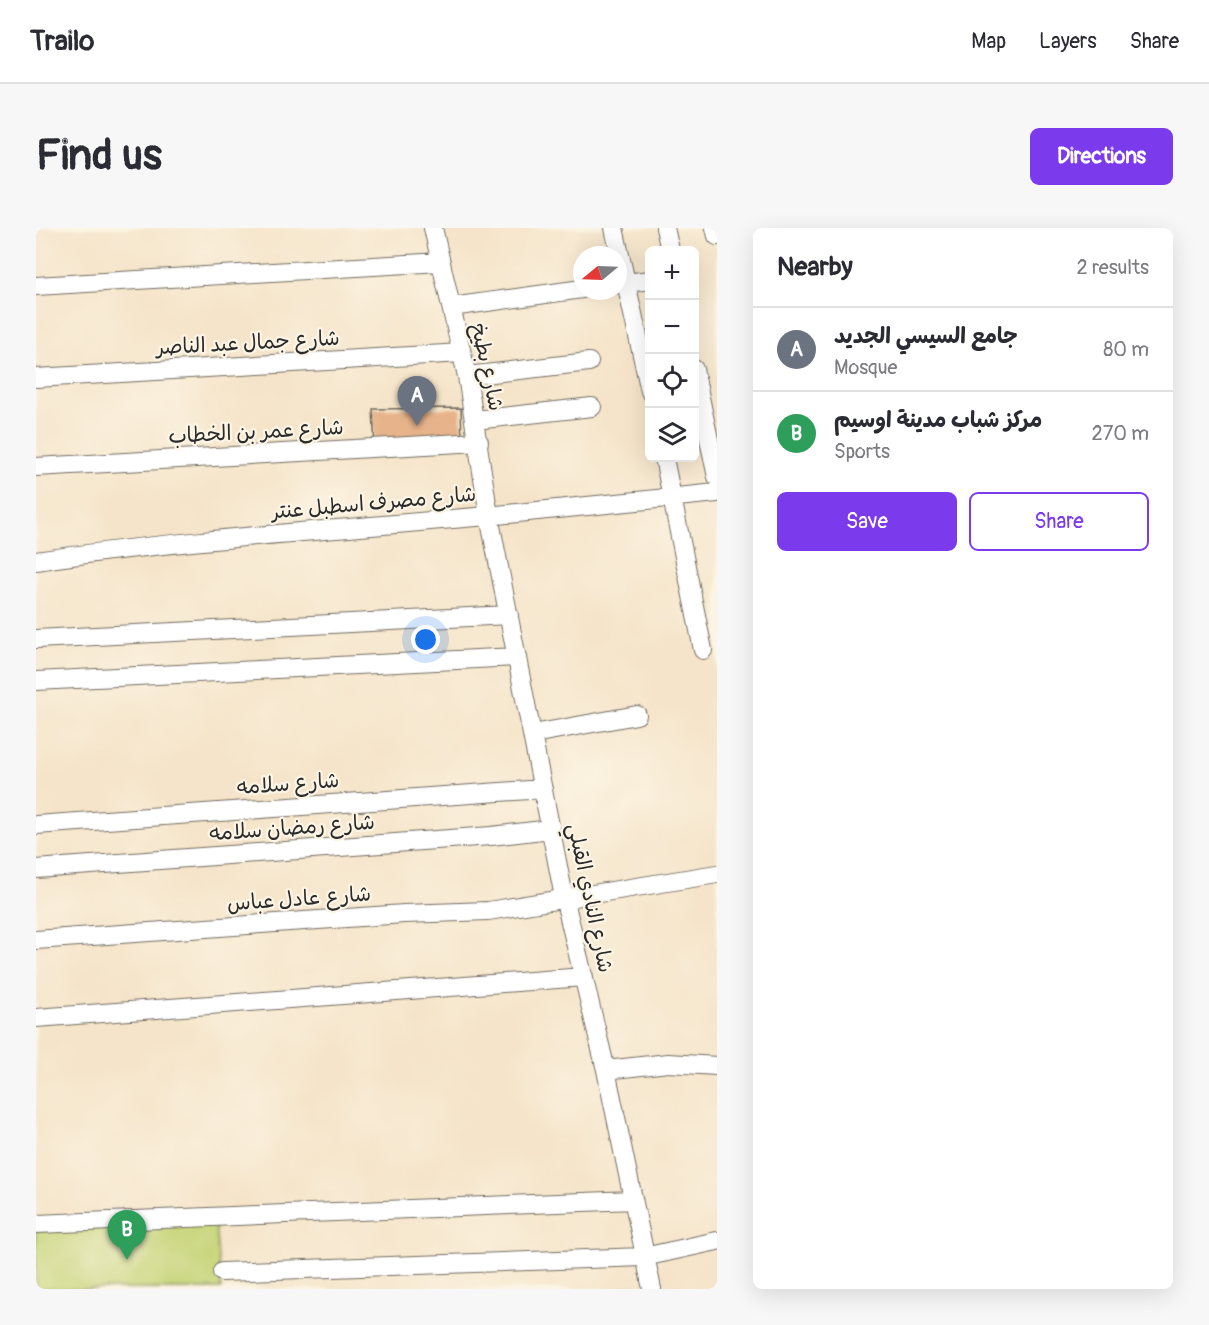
<!DOCTYPE html>
<html lang="en">
<head>
<meta charset="utf-8">
<style>
	:root { --surface:#fff; --page:#f7f7f7; --text:#2b2b33; --muted:#7c7c81; --line:#e1e1e2; --accent:#7c3aed }
	body { margin:0; font-family:Pangolin,"Playpen Sans Arabic",sans-serif; background:var(--page); color:var(--text) }
	.controls { position:absolute; right:18px; top:18px; display:grid; overflow:hidden; border-radius:9px; box-shadow:0 6px 24px #0002 }
	.controls button { width:54px; height:54px; display:grid; place-items:center; padding:0; border:0; border-bottom:2px solid var(--line); background:var(--surface); color:var(--text); font:30px sans-serif }
	.compass { position:absolute; left:537px; top:18px; width:54px; height:54px; border-radius:50%; background:var(--surface); box-shadow:0 6px 24px #0002; rotate:251deg }
	.you { position:absolute; left:390px; top:412px; width:21px; height:21px; margin:-15px; border:4px solid #fff; border-radius:50%; background:#1a73e8; box-shadow:0 0 0 9px #1a73e833 }
	.badge { display:grid; place-items:center; width:39px; height:39px; border-radius:50%; background:var(--accent); color:#fff; font-size:20px; font-weight:700 }
	.pin { position:absolute; translate:-50% -50px; filter:drop-shadow(0 2px 3px #0008) }
	.pin::after { content:''; position:absolute; top:32px; width:21px; height:18px; background:inherit; clip-path:polygon(0 0,100% 0,50% 100%) }
	.list { margin:0; padding:0; list-style:none }
	h2 { display:flex; justify-content:space-between; align-items:center; height:78px; margin:0; padding:0 24px; font-size:26px }
	h2 small { font-size:20px; font-weight:400; color:var(--muted) }
	.list li { display:grid; grid-template-columns:39px 1fr auto; gap:18px; align-items:center; box-sizing:border-box; height:84px; padding:0 24px; border-top:2px solid var(--line) }
	.list b { display:block; font-size:22px; white-space:nowrap }
	.list p { margin:0; font-size:20px; white-space:nowrap; color:var(--muted) }
	.list em { font-size:20px; font-style:normal; color:var(--muted) }
	.actions { display:flex; gap:12px; padding:18px 24px }
	.actions a { flex:1; padding:14px 0; border:2px solid var(--accent); border-radius:9px; text-align:center; font-size:21px; color:var(--accent) }
	.actions .main { background:var(--accent); color:#fff }
	.icon { flex:none; width:33px; height:33px; fill:none; stroke:currentColor; stroke-width:2; stroke-linecap:round; stroke-linejoin:round }
	.map { position:relative; flex:none; width:681px; height:1061px; overflow:hidden; border-radius:9px }
	header { display:flex; align-items:center; gap:36px; box-sizing:border-box; height:84px; padding:0 30px; background:var(--surface); border-bottom:2px solid var(--line) }
	header strong { font-size:28px }
	nav { display:flex; gap:33px; margin-inline-start:auto; font-size:21px }
	.intro { display:flex; align-items:center; justify-content:space-between; box-sizing:border-box; height:144px; padding:0 36px }
	h1 { margin:0; font-size:42px }
	.button { padding:15px 27px; border-radius:9px; background:var(--accent); color:#fff; font-size:21px; font-weight:700 }
	main { display:flex; gap:36px; padding:0 36px }
	aside { flex:1; background:var(--surface); border-radius:9px; box-shadow:0 6px 24px #0002 }
	.map>svg:first-child { display:block }
</style>
</head>
<body>
<header>
<strong>Trailo</strong>
<nav><a>Map</a><a>Layers</a><a>Share</a></nav>
</header>
<div class="intro"><h1>Find us</h1><a class="button">Directions</a></div>
<main>
<div class="map">
<svg width="681" height="1061" viewBox="0 0 681 1061">
	<rect width="100%" height="100%" fill="#fcf5e5"/>
	<filter id="ink" filterUnits="userSpaceOnUse"><feTurbulence type="fractalNoise" baseFrequency=".0167" numOctaves="2"/><feDisplacementMap in="SourceGraphic" scale="12" xChannelSelector="R" yChannelSelector="G"/><feConvolveMatrix kernelMatrix="1 2 1 2 8 2 1 2 1" color-interpolation-filters="sRGB"/></filter>
	<filter id="wash" filterUnits="userSpaceOnUse"><feTurbulence type="fractalNoise" baseFrequency=".008" numOctaves="4" result="noise"/><feDisplacementMap in="SourceGraphic" scale="24" xChannelSelector="R" yChannelSelector="G"/><feGaussianBlur stdDeviation="1.35" result="paint"/><feColorMatrix in="noise" values="0 0 0 0 0 0 0 0 0 0 0 0 0 0 0 0 0 1.4 0 .05"/><feComposite in="paint" operator="in"/></filter>
	<g filter="url(#wash)">
		<rect width="100%" height="100%" fill="#f5e4c9"/>
		<path fill="#c5d375" stroke="#787f50" stroke-width="1.5" d="M179 995 185 1061H0V1003Z"/>
		<g id="blocks">
			<path fill="#e7b38a" d="M425 180 426 215 339 221 337 181Z"/>
		</g>
	</g>
	<g filter="url(#ink)">
		<use href="#blocks" fill-opacity="0" stroke="#726c62" stroke-width="1.5"/>
		<g fill="none" stroke-linecap="round" stroke-linejoin="round">
			<defs>
				<path id="minor" d="M397 0 431 148 453 288 528 669 570 842 616 1061
					M578 0 614 163
					M629 0 634 22
					M679 0 681 8
					M582 56 614 52
					M0 58 405 34
					M415 79 546 61
					M658 141 681 249
					M431 148 553 134
					M0 150 426 125
					M439 192 556 179
					M628 230 667 422
					M0 239 443 214
					M0 333C150 311 300 302 451 288 528 281 604 272 681 265
					M0 411 473 387
					M0 453 481 429
					M497 506 601 487
					M0 597 507 561
					M0 641 455 608 515 601
					M0 712 368 686 452 683 681 646
					M0 790 548 749
					M570 842 632 835 681 838
					M0 996 597 972
					M186 1044 608 1029 681 1013"/>
			</defs>
			<use href="#minor" stroke="#726c62" stroke-width="20"/>
			<use href="#minor" stroke="#fff" stroke-width="18"/>
		</g>
	</g>
	<g text-anchor="middle" dominant-baseline="central" stroke-width="4.5" stroke-linejoin="round" paint-order="stroke">
		<g font-size="21" fill="#2b2b2b" stroke="#fcf5e5">
			<text transform="translate(212 115) rotate(-3)">شارع جمال عبد الناصر</text>
			<text transform="translate(451 139) rotate(78)">شارع بطيخ</text>
			<text transform="translate(220 204) rotate(-3)">شارع عمر بن الخطاب</text>
			<text transform="translate(338 275) rotate(-5)">شارع مصرف اسطبل عنتر</text>
			<text transform="translate(252 556) rotate(-4)">شارع سلامه</text>
			<text transform="translate(256 600) rotate(-4)">شارع رمضان سلامه</text>
			<text transform="translate(554 670) rotate(78)">شارع النادي القبلي</text>
			<text transform="translate(263 671) rotate(-4)">شارع عادل عباس</text>
		</g>
	</g>
</svg>
<div class="controls">
<button>+</button>
<button>−</button>
<button><svg class="icon" aria-label="locate" viewBox="0 0 24 24"><circle cx="12" cy="12" r="6"/><path d="M12 2v4M12 18v4M2 12h4M18 12h4"/></svg></button>
<button><svg class="icon" aria-label="layers" viewBox="0 0 24 24"><path d="M12 4l9 5-9 5-9-5zM3 14l9 5 9-5"/></svg></button>
</div>
<svg class="compass" viewBox="-18 -18 36 36"><path d="M0-13l5 13h-10z" fill="#e53935"/><path d="M0 13l5-13h-10z" fill="#7c7c81"/></svg>
<div class="you"></div>
<div class="pin badge" style="left:381px;top:198px;background:#6b7280">A</div>
<div class="pin badge" style="left:91px;top:1032px;background:#2e9e5b">B</div>
</div>
<aside>
<h2>Nearby<small>2 results</small></h2>
<ul class="list">
<li><span class="badge" style="background:#6b7280">A</span><div><b>جامع السيسي الجديد</b><p>Mosque</p></div><em>80 m</em></li>
<li><span class="badge" style="background:#2e9e5b">B</span><div><b>مركز شباب مدينة اوسيم</b><p>Sports</p></div><em>270 m</em></li>
</ul>
<div class="actions"><a class="main">Save</a><a>Share</a></div>
</aside>
</main>
</body>
</html>
